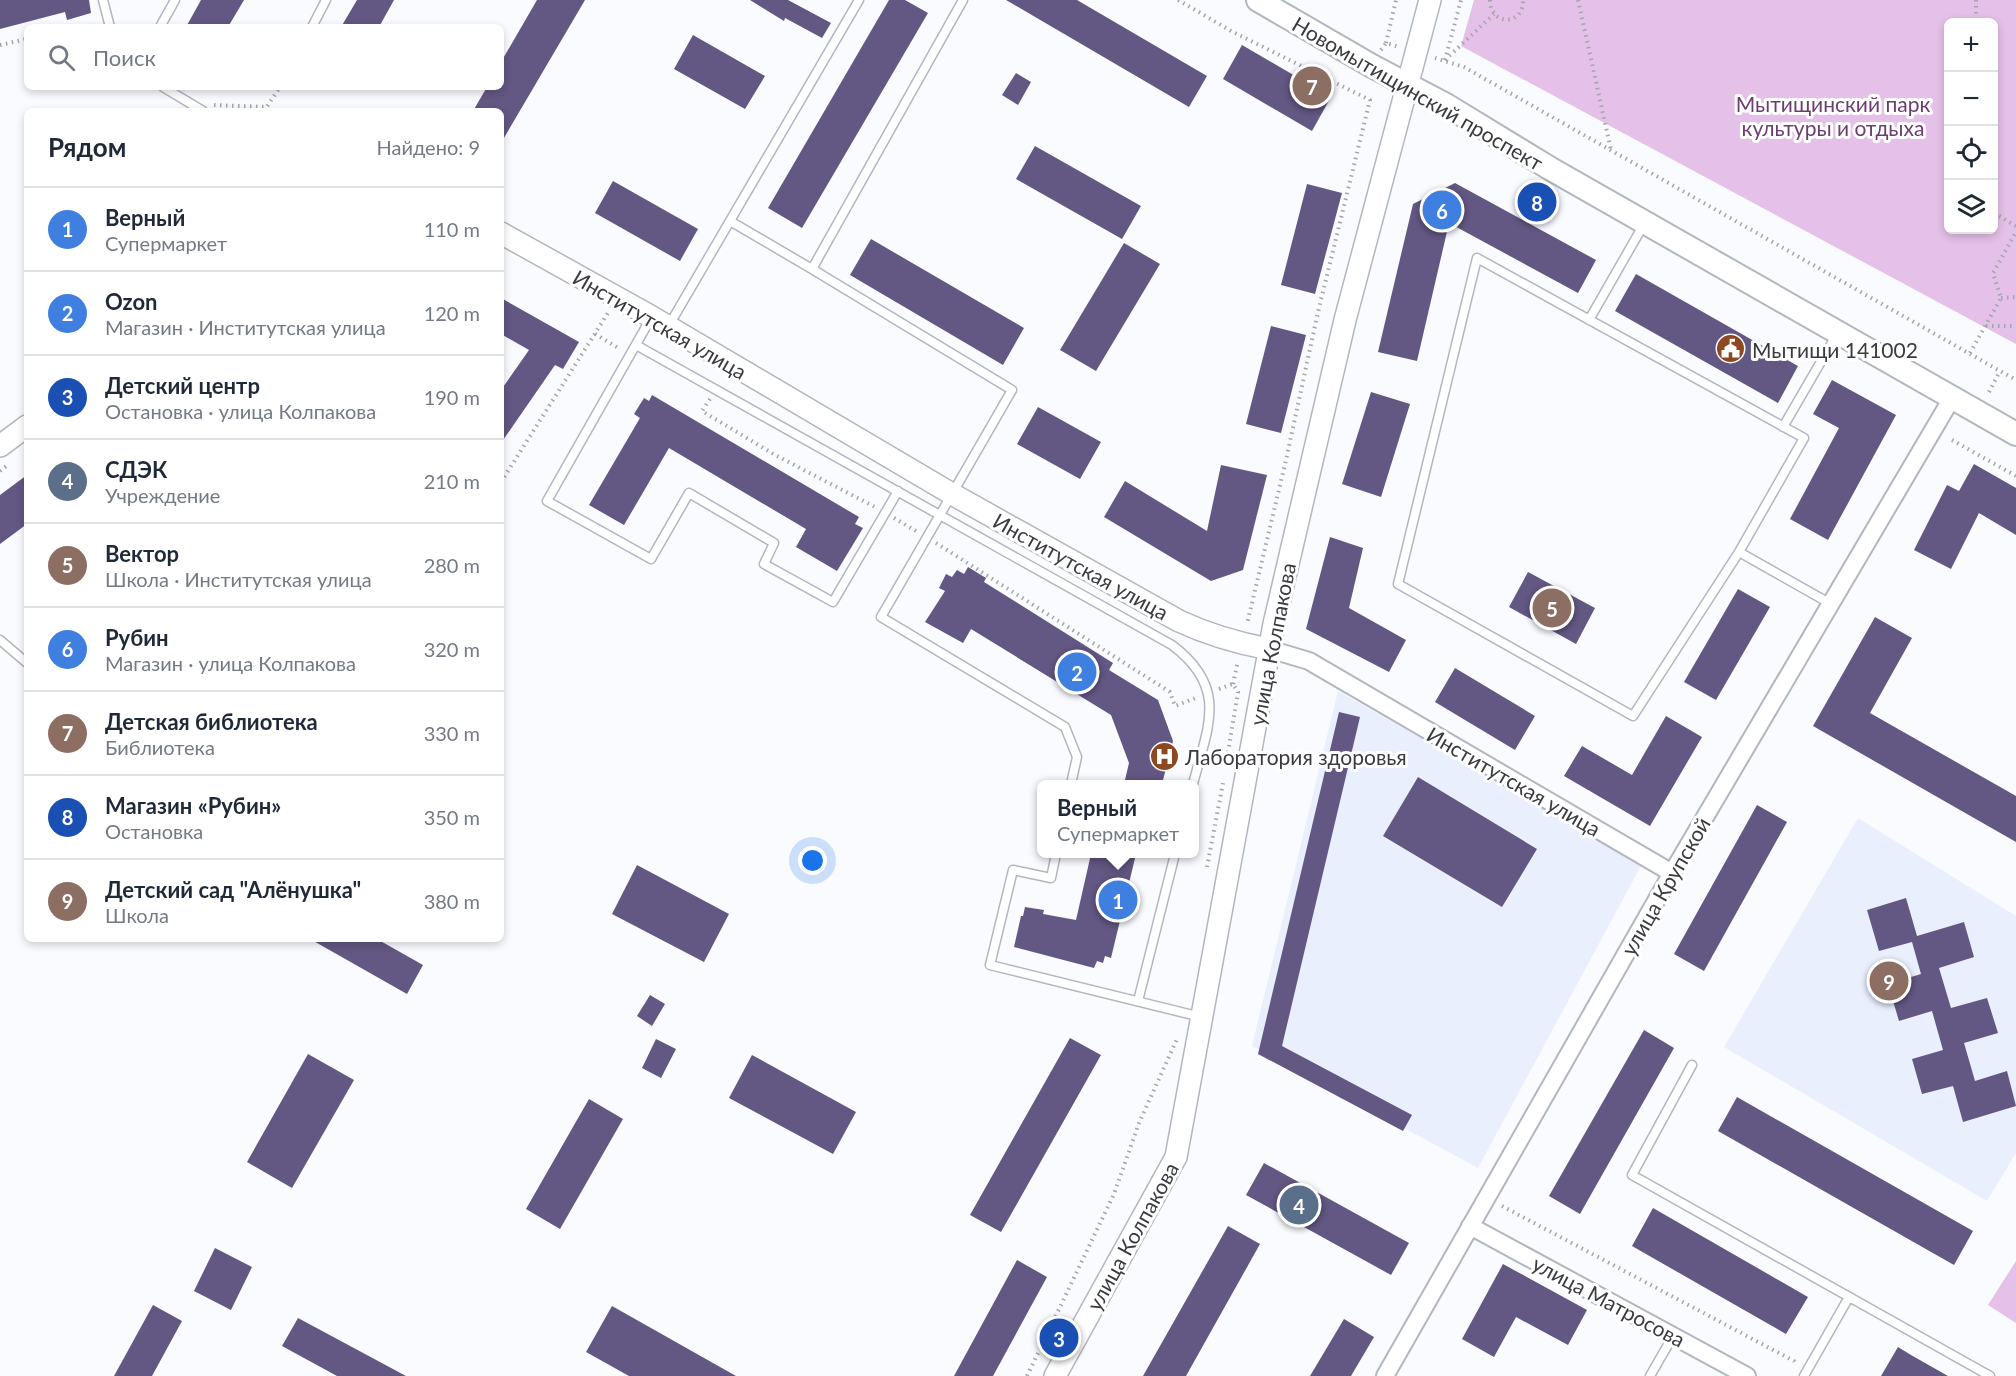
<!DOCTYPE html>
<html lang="ru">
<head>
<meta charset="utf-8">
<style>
	:root { --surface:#fff; --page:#f6f6f7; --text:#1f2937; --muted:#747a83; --line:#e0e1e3; --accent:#111827 }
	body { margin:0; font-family:Lato,sans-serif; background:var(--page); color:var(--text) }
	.controls { position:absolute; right:18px; top:18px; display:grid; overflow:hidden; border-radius:9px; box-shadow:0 3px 9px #0003 }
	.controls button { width:54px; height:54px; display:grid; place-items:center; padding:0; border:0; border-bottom:2px solid var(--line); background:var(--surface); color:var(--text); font:30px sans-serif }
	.you { position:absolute; left:813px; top:861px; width:21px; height:21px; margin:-15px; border:4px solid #fff; border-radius:50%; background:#1a73e8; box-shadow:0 0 0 9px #1a73e833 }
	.badge { display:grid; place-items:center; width:39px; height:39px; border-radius:50%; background:var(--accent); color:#fff; font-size:20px; font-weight:700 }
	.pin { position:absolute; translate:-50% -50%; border:3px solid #fff; box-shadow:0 2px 6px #0006 }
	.popup { position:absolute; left:1037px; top:780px; width:162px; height:78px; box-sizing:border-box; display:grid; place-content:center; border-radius:9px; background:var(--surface); filter:drop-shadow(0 2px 4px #0005); font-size:20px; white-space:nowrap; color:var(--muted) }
	.popup b { font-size:22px; color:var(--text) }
	.popup::after { content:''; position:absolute; left:50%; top:100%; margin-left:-12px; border:12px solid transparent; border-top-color:var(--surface) }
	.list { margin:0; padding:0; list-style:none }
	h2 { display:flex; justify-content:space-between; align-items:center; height:78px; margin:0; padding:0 24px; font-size:26px }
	h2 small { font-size:20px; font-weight:400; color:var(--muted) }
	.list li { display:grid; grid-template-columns:39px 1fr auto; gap:18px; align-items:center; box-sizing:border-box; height:84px; padding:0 24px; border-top:2px solid var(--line) }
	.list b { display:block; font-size:22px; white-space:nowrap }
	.list p { margin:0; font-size:20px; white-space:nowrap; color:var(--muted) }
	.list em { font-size:20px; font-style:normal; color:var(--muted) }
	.icon { flex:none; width:33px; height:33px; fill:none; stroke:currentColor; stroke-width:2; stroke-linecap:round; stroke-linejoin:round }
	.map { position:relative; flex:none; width:2016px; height:1376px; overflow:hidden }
	.search { position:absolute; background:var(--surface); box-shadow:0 3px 9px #0003; left:24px; top:24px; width:480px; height:66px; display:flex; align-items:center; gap:15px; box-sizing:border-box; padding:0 21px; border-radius:9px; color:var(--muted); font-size:22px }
	.panel { position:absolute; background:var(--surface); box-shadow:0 3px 9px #0003; left:24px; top:108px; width:480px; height:834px; border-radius:9px }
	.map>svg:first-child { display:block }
</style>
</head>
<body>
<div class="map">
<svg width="2016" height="1376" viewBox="0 0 2016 1376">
	<rect width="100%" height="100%" fill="#f9fbff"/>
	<path fill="#e9effc" d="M1338 691 1642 864 1478 1168 1252 1046Z
		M1858 818 2016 916V1153L1987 1201 1724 1047Z"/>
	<path fill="#e5c0e8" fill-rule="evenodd" d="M1474 0H2016V344L1461 46ZM1948 22H1994V230H1948Z
		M2016 1261V1323L1988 1305Z"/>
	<path fill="#635783" d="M0 0H89L91 13 67 20 65 12 0 29Z
		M201 0H244L228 27H186Z
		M357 0H394L379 27H341Z
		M537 0H585L501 143V111H473L487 87H501V62Z
		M750 0H788L831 23 822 38 785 18 784 21Z
		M889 0H905L928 13 802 228 768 208Z
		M1006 0H1077L1207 76 1189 107Z
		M693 35 765 76 745 109 674 69Z
		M1242 45 1331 97 1312 131 1223 79Z
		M1016 73 1031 82 1018 105 1002 95Z
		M1035 146 1141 206 1122 239 1016 179Z
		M613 181 698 229 680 261 595 213Z
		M1455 183 1596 260 1578 293 1449 223 1417 361 1378 352 1413 204Z
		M1307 184 1342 193 1315 294 1281 285Z
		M871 239 1024 328 1003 365 850 275Z
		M1124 243 1160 264 1096 371 1060 350Z
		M1636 274 1798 366 1778 403 1615 311Z
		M501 298 579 342 563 369 555 365 501 443V390L529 350 501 334Z
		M1271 326 1306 335 1281 433 1246 424Z
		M1832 380 1896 415 1828 540 1790 519 1839 428 1813 414Z
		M1371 392 1410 404 1381 497 1342 484Z
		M652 395 859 517 855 524 863 528 837 571 796 547 806 529 669 448 624 525 589 505 640 418 634 414 644 398 649 401Z
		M1038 407 1101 442 1080 479 1017 444Z
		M1974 464 2016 488V535L1979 513 1951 569 1914 550 1947 485 1959 491Z
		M1221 465 1267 475 1243 570 1211 581 1104 517 1125 481 1207 531Z
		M27 475V524L0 544V495Z
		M1330 537 1363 548 1349 608 1406 640 1389 672 1306 629Z
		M968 567 986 578 984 582 1113 663 1109 670 1158 700 1173 741 1162 784H1124L1129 763 1111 715 971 629 963 643 925 622 945 591 939 588 946 574 952 577 957 570 964 574Z
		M1528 572 1595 608 1576 644 1509 607Z
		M1738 589 1770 607 1716 700 1684 682Z
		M1875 617 1912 638 1870 713 2016 796V842L1813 726Z
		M1455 668 1535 716 1515 750 1435 702Z
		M1339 712 1360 717 1282 1046 1412 1115 1403 1131 1258 1054Z
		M1666 716 1702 737 1650 826 1564 776 1582 746 1632 775Z
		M1418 777 1537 849 1502 907 1383 836Z
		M1757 805 1787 822 1704 971 1674 954Z
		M1091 854H1136L1111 958 1105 956 1103 963 1097 961 1094 968 1014 947 1021 916H1023L1025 907 1044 910 1043 914 1076 920Z
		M637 865 729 914 704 962 612 914Z
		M1906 898 1917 936 1964 922 1974 957 1939 968 1951 1008 1987 998 1998 1033 1964 1043 1975 1081 2007 1071 2016 1106 1963 1122 1953 1086 1922 1094 1912 1059 1943 1050 1932 1011 1899 1021 1888 984 1921 974 1912 942 1879 951 1867 910Z
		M310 939H377L423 965 407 994Z
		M650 995 665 1004 652 1026 637 1016Z
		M1644 1030 1674 1048 1580 1214 1549 1196Z
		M1070 1038 1101 1055 1001 1232 970 1215Z
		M656 1039 676 1049 661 1078 642 1068Z
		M308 1054 354 1080 292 1188 247 1162Z
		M752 1055 856 1112 833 1154 729 1098Z
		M1737 1097 1973 1231 1954 1265 1718 1131Z
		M589 1099 623 1119 560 1229 526 1209Z
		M1264 1163 1409 1243 1391 1275 1246 1195Z
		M1653 1208 1808 1297 1786 1334 1632 1246Z
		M1228 1226 1260 1244 1186 1376H1143Z
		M215 1248 252 1267 231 1310 194 1291Z
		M1017 1260 1047 1277 993 1376H954Z
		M1503 1264 1587 1310 1568 1345 1516 1317 1494 1357 1462 1339Z
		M153 1305 182 1321 152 1376H114Z
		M612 1306 736 1376H629L586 1352Z
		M298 1318 406 1376H337L282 1346Z
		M1344 1319 1374 1337 1351 1376H1310Z
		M1898 1347 1911 1355 1948 1376H1881Z"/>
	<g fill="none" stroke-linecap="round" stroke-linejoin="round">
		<defs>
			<path id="service" d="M103 0 110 27
				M160 27 175 0
				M312 27 326 0
				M163 87 203 111
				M730 221 812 269 963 0
				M812 269 1012 390 881 617 1065 727 1077 757 1071 784
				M651 318 547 501 651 559 689 493 774 543 764 564 833 602 898 491
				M1589 320 1644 224
				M668 327 859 0
				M636 345 1172 645C1229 688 1208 726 1193 784
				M1783 427 1837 334
				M1739 552 1633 716 1398 584 1477 258 1804 438 1739 552 1831 604
				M0 640 27 663
				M1056 854 1051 878 1013 870 990 965 1201 1017
				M1138 1001 1175 854
				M1692 1065 1632 1175 1990 1376
				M1650 1376 1673 1336
				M1804 1376 1849 1297"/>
			<path id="minor" d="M1269 649 1309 661 1672 873
				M1470 1226 1747 1376
				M1385 1376 1672 873 1952 398"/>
			<path id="tertiary" d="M501 233 652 317 952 494 1179 621C1209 635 1237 643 1269 649
				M0 446 27 426
				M1055 1376 1176 1157 1274 624 1345 320 1430 0"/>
			<path id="secondary" d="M1258 0 1372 66 1446 105 1551 169 2016 434"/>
		</defs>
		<use href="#service" stroke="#b2b6c0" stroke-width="11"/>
		<use href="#minor" stroke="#b2b6c0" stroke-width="20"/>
		<use href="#tertiary" stroke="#b2b6c0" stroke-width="24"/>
		<use href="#secondary" stroke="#b2b6c0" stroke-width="26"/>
		<path stroke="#a4a5a9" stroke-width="4" stroke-dasharray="1.5 4.5" stroke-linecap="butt" d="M1178 0 1233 32 1370 100 1318 312 1286 460 1247 624
			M1490 0C1490 26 1524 26 1523 0
			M1578 0 1611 150
			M1976 0V22
			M87 27 98 25
			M1386 43 1396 0
			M0 45 27 39
			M1381 50 1386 43 1399 47
			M1435 58 1464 67 2016 380
			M1445 60 1494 14
			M1445 60 1461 0
			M214 105 267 107
			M264 111 280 87
			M1994 213 2016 226
			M2001 298 2016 297
			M1986 326H2016
			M595 334 620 349
			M1970 353 2001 298 1993 273 2016 232
			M1989 392 2000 371
			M710 399 702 411 775 455 875 507
			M1952 440 2016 476
			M0 471 9 464
			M501 482 608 313
			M894 518 916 531
			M936 543 1170 692 1175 706 1198 697
			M1233 684 1238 661
			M1219 689 1233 684 1238 692 1228 752
			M1207 867 1223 783
			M1502 1206 1794 1361 1796 1364
			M1027 1376 1114 1194 1139 1123 1177 1039"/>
		<use href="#service" stroke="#fff" stroke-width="8"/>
		<use href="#minor" stroke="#fff" stroke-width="16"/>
		<use href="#tertiary" stroke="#fff" stroke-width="21"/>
		<use href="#secondary" stroke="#fff" stroke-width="22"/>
	</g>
	<defs>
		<symbol id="civic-disc" viewBox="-11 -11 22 22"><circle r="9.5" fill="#8e4821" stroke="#fff"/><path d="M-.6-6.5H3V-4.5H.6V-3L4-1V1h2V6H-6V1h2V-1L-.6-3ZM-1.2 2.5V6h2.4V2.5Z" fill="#fff"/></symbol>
		<symbol id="hospital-disc" viewBox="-11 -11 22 22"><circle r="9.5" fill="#8e4821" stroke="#fff"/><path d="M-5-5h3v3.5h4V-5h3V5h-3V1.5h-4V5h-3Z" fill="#fff"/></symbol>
	</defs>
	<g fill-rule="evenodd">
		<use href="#civic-disc" x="1714" y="332" width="33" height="33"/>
		<use href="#hospital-disc" x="1148" y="740" width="33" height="33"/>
	</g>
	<g text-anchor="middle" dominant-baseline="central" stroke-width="6" stroke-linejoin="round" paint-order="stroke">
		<g font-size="21" fill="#3a3b3f" stroke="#fff">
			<text transform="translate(1418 93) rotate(30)">Новомытищинский проспект</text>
			<text transform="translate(660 324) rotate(30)">Институтская улица</text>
			<text transform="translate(1081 566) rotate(29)">Институтская улица</text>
			<text transform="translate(1272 644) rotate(-79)">улица Колпакова</text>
			<text transform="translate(1514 781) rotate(30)">Институтская улица</text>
			<text transform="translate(1665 886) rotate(-60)">улица Крупской</text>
			<text transform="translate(1132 1236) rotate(-61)">улица Колпакова</text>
			<text transform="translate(1609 1301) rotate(28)">улица Матросова</text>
		</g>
		<g font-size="21" fill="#6c3d71" stroke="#fff">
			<text x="1833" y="103">Мытищинский парк<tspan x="1833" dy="24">культуры и отдыха</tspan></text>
		</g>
		<g font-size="21" fill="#3a3b3f" stroke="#fff" text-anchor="start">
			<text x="1752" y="349">Мытищи 141002</text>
			<text x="1185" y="756">Лаборатория здоровья</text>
		</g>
	</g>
</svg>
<div class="controls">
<button>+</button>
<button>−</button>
<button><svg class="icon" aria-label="locate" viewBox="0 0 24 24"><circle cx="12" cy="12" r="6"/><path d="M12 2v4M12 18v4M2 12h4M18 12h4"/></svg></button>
<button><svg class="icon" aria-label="layers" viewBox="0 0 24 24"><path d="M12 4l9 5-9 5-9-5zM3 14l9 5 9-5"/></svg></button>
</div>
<div class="you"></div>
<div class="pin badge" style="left:1118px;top:900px;background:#3f7fe0">1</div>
<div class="popup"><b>Верный</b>Супермаркет</div>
<div class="pin badge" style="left:1077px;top:672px;background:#3f7fe0">2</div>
<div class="pin badge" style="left:1059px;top:1338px;background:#1a4fb4">3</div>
<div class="pin badge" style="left:1299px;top:1205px;background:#5c6f8a">4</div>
<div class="pin badge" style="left:1552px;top:608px;background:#8d6e63">5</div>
<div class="pin badge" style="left:1442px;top:210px;background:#3f7fe0">6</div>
<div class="pin badge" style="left:1312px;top:86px;background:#8d6e63">7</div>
<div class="pin badge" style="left:1537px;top:202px;background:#1a4fb4">8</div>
<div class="pin badge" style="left:1889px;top:981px;background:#8d6e63">9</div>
<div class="search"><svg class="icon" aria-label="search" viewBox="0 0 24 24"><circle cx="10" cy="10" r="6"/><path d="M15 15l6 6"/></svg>Поиск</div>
<section class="panel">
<h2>Рядом<small>Найдено: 9</small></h2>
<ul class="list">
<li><span class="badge" style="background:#3f7fe0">1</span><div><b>Верный</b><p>Супермаркет</p></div><em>110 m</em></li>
<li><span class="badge" style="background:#3f7fe0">2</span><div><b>Ozon</b><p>Магазин · Институтская улица</p></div><em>120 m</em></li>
<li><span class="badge" style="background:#1a4fb4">3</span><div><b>Детский центр</b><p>Остановка · улица Колпакова</p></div><em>190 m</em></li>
<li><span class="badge" style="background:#5c6f8a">4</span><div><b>СДЭК</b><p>Учреждение</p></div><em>210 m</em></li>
<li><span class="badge" style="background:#8d6e63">5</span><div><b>Вектор</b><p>Школа · Институтская улица</p></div><em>280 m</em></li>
<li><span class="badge" style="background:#3f7fe0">6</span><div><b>Рубин</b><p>Магазин · улица Колпакова</p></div><em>320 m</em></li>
<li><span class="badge" style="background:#8d6e63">7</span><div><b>Детская библиотека</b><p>Библиотека</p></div><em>330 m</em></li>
<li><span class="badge" style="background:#1a4fb4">8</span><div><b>Магазин «Рубин»</b><p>Остановка</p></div><em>350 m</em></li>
<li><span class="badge" style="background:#8d6e63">9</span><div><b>Детский сад &quot;Алёнушка&quot;</b><p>Школа</p></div><em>380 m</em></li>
</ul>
</section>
</div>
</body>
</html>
